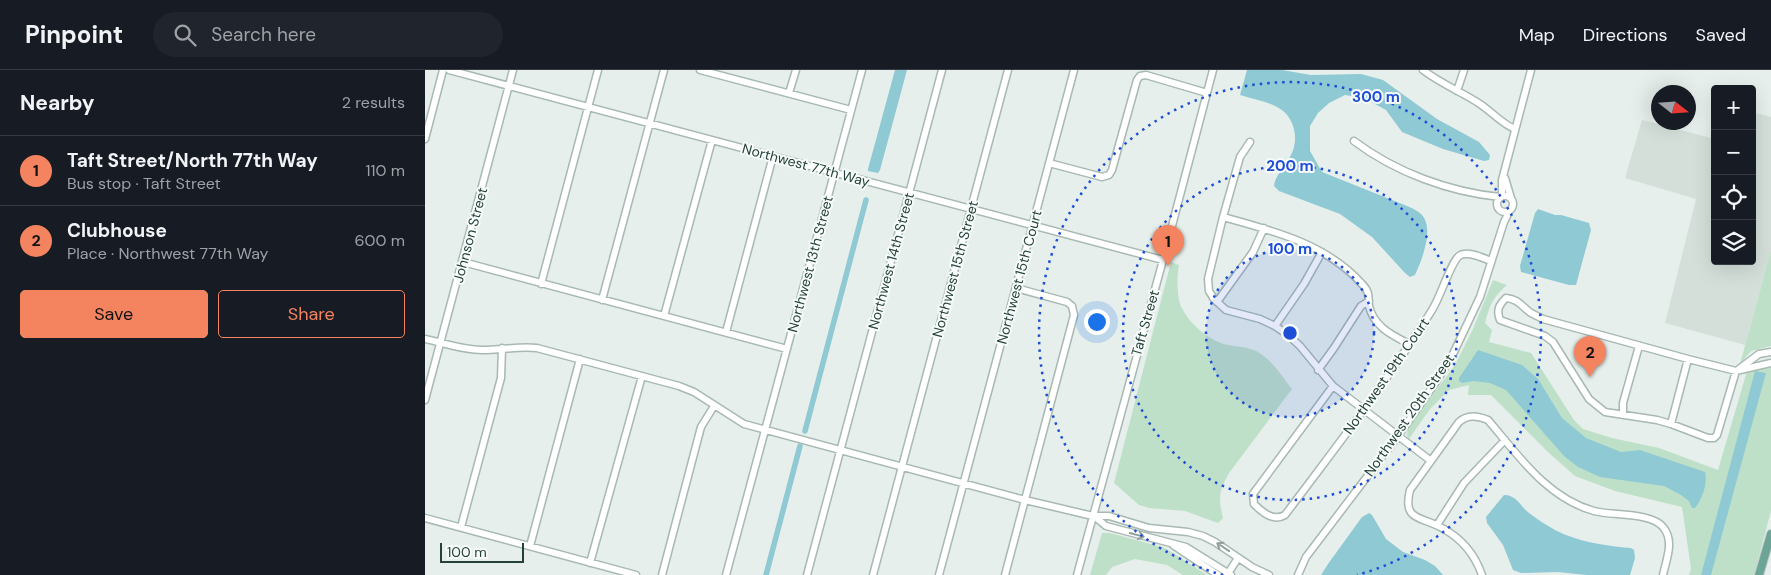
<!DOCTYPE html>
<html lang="en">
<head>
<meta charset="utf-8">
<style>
	:root { --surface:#171b24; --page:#20242c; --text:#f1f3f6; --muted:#9ea1a6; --line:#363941; --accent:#f4845f }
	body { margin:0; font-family:"DM Sans",sans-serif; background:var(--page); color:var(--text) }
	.controls { position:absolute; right:15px; top:15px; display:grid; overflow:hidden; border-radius:5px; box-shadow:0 5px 20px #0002 }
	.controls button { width:45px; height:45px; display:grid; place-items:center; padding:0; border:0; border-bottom:1px solid var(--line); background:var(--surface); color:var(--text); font:25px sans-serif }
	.compass { position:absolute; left:1226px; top:15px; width:45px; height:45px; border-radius:50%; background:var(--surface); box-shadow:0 5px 20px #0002; rotate:107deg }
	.scale { position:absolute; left:15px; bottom:12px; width:84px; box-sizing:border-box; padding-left:5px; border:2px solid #24423a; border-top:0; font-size:14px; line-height:18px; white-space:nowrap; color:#24423a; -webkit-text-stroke:4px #f7fbf9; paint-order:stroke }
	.you { position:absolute; left:671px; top:251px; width:18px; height:18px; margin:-12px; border:4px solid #fff; border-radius:50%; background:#1a73e8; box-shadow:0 0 0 8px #1a73e833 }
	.badge { display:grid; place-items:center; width:32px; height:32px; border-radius:50%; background:var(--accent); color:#111; font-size:16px; font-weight:700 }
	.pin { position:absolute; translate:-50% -41px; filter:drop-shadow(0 1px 2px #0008) }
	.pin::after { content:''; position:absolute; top:26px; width:18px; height:15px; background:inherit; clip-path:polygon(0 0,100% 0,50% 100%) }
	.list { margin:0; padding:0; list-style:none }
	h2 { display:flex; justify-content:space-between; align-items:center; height:65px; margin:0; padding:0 20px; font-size:21px }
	h2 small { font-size:16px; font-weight:400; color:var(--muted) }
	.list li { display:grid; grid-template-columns:32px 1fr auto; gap:15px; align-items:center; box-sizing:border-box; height:70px; padding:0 20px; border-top:1px solid var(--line) }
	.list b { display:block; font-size:19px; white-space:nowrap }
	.list p { margin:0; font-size:16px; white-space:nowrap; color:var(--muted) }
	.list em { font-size:16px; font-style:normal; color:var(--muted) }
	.actions { display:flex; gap:10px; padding:15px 20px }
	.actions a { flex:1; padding:11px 0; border:1px solid var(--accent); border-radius:5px; text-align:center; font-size:18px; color:var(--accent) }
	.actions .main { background:var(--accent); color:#111 }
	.icon { flex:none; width:28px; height:28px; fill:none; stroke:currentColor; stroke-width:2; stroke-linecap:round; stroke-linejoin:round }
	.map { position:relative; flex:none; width:1346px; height:505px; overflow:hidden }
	header { display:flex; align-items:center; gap:30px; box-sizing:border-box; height:70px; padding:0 25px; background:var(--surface); border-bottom:1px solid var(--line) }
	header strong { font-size:24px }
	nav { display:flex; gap:28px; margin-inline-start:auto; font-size:18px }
	.search { width:350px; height:45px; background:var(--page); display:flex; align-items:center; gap:12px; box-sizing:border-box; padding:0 18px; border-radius:28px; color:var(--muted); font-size:19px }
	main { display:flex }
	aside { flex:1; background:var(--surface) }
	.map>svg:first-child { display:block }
</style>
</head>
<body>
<header>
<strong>Pinpoint</strong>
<div class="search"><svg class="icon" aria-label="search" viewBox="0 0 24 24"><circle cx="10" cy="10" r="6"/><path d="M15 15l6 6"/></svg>Search here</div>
<nav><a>Map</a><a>Directions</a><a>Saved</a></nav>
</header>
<main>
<aside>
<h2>Nearby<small>2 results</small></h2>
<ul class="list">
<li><span class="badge">1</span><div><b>Taft Street/North 77th Way</b><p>Bus stop · Taft Street</p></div><em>110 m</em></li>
<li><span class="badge">2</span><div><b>Clubhouse</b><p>Place · Northwest 77th Way</p></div><em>600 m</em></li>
</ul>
<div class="actions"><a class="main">Save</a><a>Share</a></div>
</aside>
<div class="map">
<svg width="1346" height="505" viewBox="0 0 1346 505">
	<rect width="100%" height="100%" fill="#e6efeb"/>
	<path fill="#d4dfda" d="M1327 42 1346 47V180L1320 275 1240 253 1271 129 1200 108 1217 50 1290 69V191H1327Z"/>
	<path fill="#bfe0c8" d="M1346 180V276L1326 281 1315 294Z
		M746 192 754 195C752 206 751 230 758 240 766 255 783 269 799 274 810 277 822 276 833 282 847 290 857 306 867 319L804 403C794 421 793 428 798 448L793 453 760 441 724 438 714 435 689 413Z
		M1068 210 1082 215C1067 228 1065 235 1060 253L1067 260 1064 272 1106 283 1149 350 1158 359 1187 368 1234 378 1293 400 1322 301 1346 296V441L1329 505H1264L1266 498 1257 437 1190 421 1150 406 1124 383 1066 325H1043L1044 315 1024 320 1005 339 984 369 982 365 983 358 1030 295 1048 259Z
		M677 463H685L740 478 782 505H758L742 495 710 489 687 497 681 505H665Z"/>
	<path fill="#8ec9d4" d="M470 0H482L455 100 453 103 443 101V99Z
		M822 0H857L886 5 936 4 958 10 1012 49 1054 72 1065 85 1064 90 1059 91 1018 79 977 62 961 40 939 28 920 25 904 33 893 43 885 56V81L897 102 982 136C987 138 993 141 996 144 1010 157 997 190 990 205L985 207 980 203 947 167 915 144 854 121 849 116C850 105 860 97 865 87 875 70 870 46 852 37 841 31 827 29 815 25Z
		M1113 139 1130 145H1136L1164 153 1166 160 1151 215H1144L1096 202 1095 196 1110 143Z
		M1053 280 1097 295 1113 309 1137 348 1161 368 1196 382 1215 380 1280 402C1283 413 1277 430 1270 438H1267L1264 431 1256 425 1239 416 1175 407 1153 397 1139 386 1081 320 1065 313 1049 311 1037 313 1034 311V308Z
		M1330 301 1341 303 1286 505H1276Z
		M1079 425C1092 425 1095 436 1104 443 1112 449 1121 455 1130 460 1153 472 1181 476 1206 478L1209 480 1210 488 1205 505H1161L1133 502 1096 503 1088 500 1078 475 1062 453 1061 447Z
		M944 443 947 445 961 469 978 482 1000 490 1010 496 1018 505H896L903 494 937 447Z"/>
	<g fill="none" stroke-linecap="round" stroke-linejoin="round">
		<path stroke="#8ec9d4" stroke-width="5.5" d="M380 361 441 130
			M341 505 375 376"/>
		<defs>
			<path id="minor" d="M24 0 738 190
				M275 0 426 40
				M998 0C1016 14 1037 22 1055 34 1067 42 1077 54 1090 59
				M1032 21 1039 0
				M364 23 371 0
				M0 69 18 0
				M929 71C970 102 1024 122 1075 127
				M825 72 815 87 798 147 783 209 784 221 789 229 801 240 835 249 850 256 863 265 875 276 908 316 1006 391
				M624 93 677 107 684 105 687 100 712 10 715 6 721 5 782 23
				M1080 108 1086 128
				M1072 134a8 8 0 1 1 16 0a8 8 0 1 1-16 0Z
				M1077 126V110L1106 0
				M798 147C849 161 902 174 938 215 945 222 943 227 944 236 949 257 967 265 984 274
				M38 192 362 279
				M116 214 173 0
				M177 230 239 0
				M792 232 828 182 839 158
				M239 246 287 70
				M850 256 879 214 897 182
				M301 262 348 86
				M0 269C19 273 37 280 57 280 76 280 93 276 112 278L254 316 269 322 319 354 600 430 668 446H684L724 458 763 462 778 466 790 472 827 497 844 505
				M1314 299 1334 284 1346 282
				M893 300 909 278 936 236 944 231
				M1311 301 1292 365 1289 368H1283L1246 354 1232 350 1180 342 1164 329 1128 272 1120 266 1075 250C1071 240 1074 235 1081 228 1094 229 1097 237 1106 243 1110 245 1114 247 1118 249L1263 289 1311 301 1346 293
				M908 316 828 424 829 434C837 442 848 452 860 445 902 389 945 334 984 275 991 263 1000 252 1007 240 1015 228 1026 192 1034 186 1042 180 1058 188 1066 191
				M0 330 88 0
				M1198 345V333L1214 276
				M1246 354 1263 289
				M669 446 681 456 761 477 806 505
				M0 448 211 505
				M1012 455 1039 413 1080 370
				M36 457 76 308 77 278
				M748 475 793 505
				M105 476 155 289
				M165 493 217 306
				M237 505 276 357 289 336
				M301 505 437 0
				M382 505 517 0
				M448 505 583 0
				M514 505 649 0
				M580 505 649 245 647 236 642 232 591 218
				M652 505 738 190 788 0
				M802 505 813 488
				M873 505 881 487 973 366 1011 312 1028 284 1055 227 1079 152 1085 140
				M1057 505C1050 485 1036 468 1017 458 997 446 977 452 985 420L1034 352C1043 344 1053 346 1063 350 1093 385 1122 428 1169 441 1187 446 1226 442 1238 457 1250 471 1241 490 1238 505"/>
			<path id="major" d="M1334 505 1346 464"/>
		</defs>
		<use href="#minor" stroke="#a8b8b2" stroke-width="9"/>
		<use href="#major" stroke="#c2cac8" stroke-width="10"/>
		<use href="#minor" stroke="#fff" stroke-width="6"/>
		<use href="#major" stroke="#6aa596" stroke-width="8"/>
	</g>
	<defs><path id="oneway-shaft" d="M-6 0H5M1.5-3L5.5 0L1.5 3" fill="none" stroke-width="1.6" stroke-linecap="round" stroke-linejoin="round" transform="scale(1.25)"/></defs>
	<g stroke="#92a09c">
		<use href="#oneway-shaft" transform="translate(712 465) rotate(15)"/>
		<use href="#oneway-shaft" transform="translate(798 477) rotate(-146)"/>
	</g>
	<circle cx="865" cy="263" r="84" fill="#1d4ed8" fill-opacity=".12"/>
	<g fill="none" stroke="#1d4ed8" stroke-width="2.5" stroke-dasharray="2.5 5">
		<circle cx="865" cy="263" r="84"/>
		<circle cx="865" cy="263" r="167"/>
		<path d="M798 505A251 251 0 1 1 932 505"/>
	</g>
	<g text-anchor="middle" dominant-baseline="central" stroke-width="4" stroke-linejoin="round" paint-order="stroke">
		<g font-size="14" fill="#24423a" stroke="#f7fbf9">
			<text transform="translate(381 95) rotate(15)">Northwest 77th Way</text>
			<text transform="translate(45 165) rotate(-75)">Johnson Street</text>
			<text transform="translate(466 191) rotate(-75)">Northwest 14th Street</text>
			<text transform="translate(385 194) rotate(-75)">Northwest 13th Street</text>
			<text transform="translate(530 199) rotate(-75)">Northwest 15th Street</text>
			<text transform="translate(594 207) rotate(-75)">Northwest 15th Court</text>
			<text transform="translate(720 253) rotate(-74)">Taft Street</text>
			<text transform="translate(961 306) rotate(-55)">Northwest 19th Court</text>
			<text transform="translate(984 345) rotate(-55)">Northwest 20th Street</text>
		</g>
	</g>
	<circle cx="865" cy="263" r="8" fill="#1d4ed8" stroke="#f7fbf9" stroke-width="2.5"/>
	<g font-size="15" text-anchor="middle" font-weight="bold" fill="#1d4ed8" stroke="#f7fbf9" stroke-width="4" stroke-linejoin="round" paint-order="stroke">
		<text x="951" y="32">300 m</text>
		<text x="865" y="101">200 m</text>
		<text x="865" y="184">100 m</text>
	</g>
</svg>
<div class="controls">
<button>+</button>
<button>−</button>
<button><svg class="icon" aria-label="locate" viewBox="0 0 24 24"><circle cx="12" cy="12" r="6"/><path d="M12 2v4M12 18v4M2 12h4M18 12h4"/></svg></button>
<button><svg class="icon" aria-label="layers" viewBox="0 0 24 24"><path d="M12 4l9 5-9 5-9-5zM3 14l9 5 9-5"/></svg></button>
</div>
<svg class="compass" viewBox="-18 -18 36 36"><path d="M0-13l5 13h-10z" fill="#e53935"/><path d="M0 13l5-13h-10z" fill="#9ea1a6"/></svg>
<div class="scale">100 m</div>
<div class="you"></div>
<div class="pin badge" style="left:743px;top:196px">1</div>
<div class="pin badge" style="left:1165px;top:307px">2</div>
</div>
</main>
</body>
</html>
